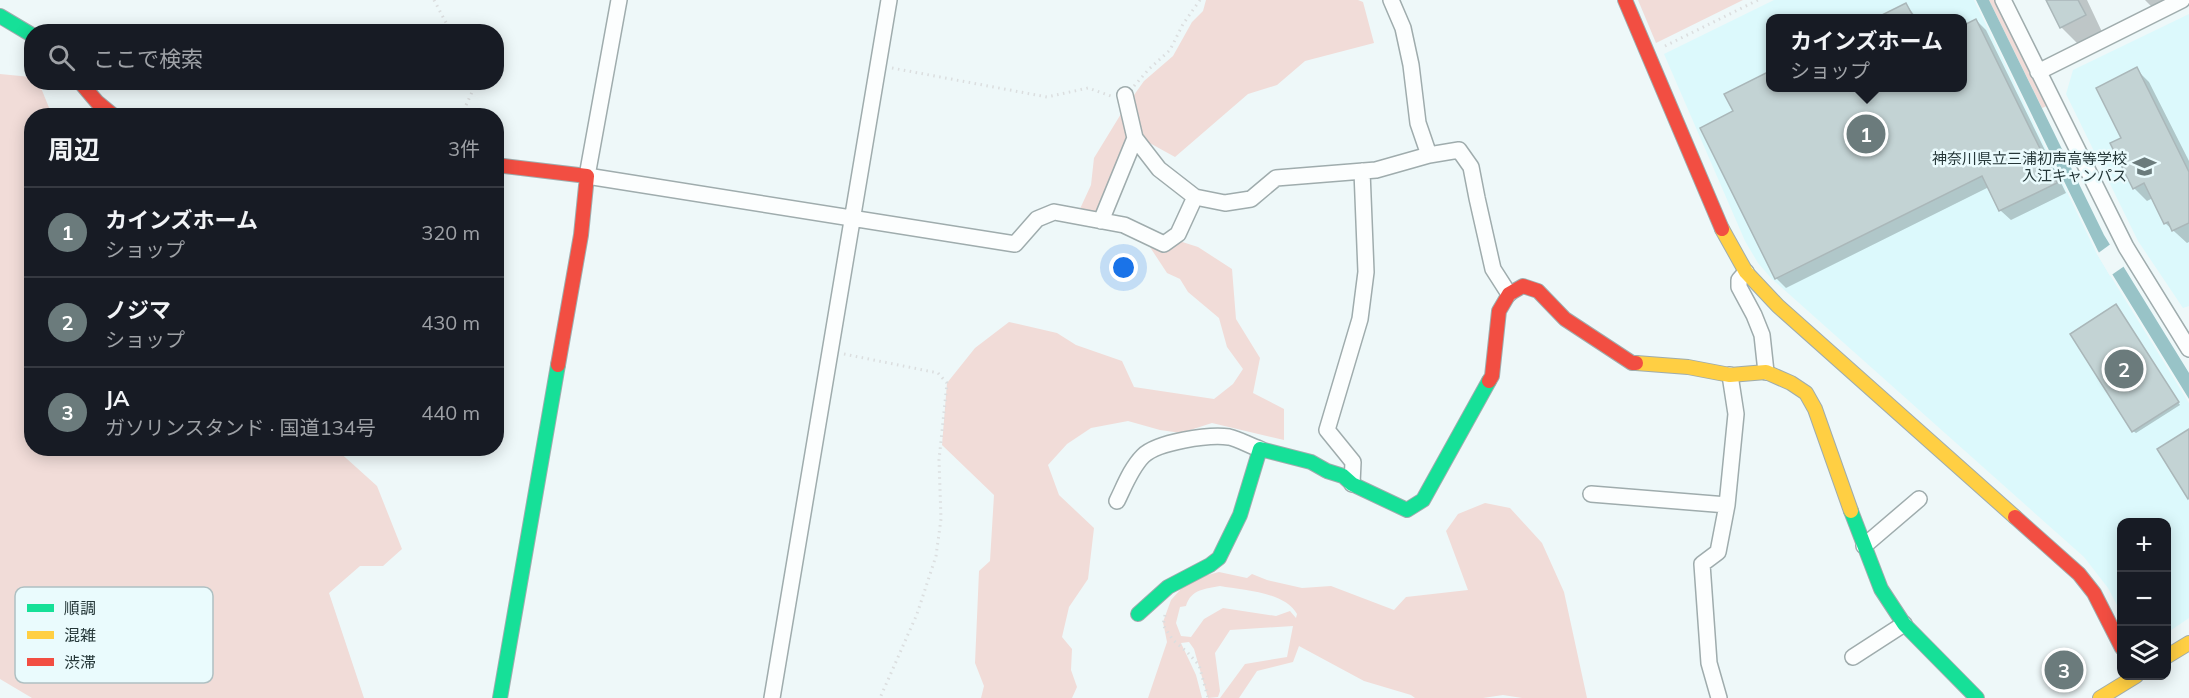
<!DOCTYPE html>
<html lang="ja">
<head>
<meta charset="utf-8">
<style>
	:root { --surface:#171b24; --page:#20242c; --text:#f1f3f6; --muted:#9ea1a6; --line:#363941; --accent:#6b7b7c }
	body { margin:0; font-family:Mulish,"Noto Sans JP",sans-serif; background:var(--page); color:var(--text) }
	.controls { position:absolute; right:18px; bottom:18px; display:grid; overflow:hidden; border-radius:12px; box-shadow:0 3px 15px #0003 }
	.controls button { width:54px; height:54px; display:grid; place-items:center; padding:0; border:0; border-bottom:2px solid var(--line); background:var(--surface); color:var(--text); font:30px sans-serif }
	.you { position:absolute; left:1124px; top:268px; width:21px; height:21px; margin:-15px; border:4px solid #fff; border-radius:50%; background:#1a73e8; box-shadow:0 0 0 9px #1a73e833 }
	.badge { display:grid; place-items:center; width:39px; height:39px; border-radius:50%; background:var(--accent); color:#fff; font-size:20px; font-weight:700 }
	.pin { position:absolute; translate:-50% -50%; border:3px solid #fff; box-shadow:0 2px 6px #0006 }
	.popup { position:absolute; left:1766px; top:14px; width:201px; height:78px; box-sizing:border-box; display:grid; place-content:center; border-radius:12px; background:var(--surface); filter:drop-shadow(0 2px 4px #0005); font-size:20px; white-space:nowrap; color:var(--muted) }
	.popup b { font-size:22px; color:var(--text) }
	.popup::after { content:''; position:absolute; left:50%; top:100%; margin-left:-12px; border:12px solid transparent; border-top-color:var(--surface) }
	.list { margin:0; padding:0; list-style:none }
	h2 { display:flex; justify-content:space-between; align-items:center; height:78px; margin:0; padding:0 24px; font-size:26px }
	h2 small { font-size:20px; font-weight:400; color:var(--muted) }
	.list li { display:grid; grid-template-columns:39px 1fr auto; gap:18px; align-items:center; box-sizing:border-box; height:90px; padding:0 24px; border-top:2px solid var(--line) }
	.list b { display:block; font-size:22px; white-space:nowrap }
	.list p { margin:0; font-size:20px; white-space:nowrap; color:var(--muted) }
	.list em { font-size:20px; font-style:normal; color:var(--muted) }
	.icon { flex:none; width:33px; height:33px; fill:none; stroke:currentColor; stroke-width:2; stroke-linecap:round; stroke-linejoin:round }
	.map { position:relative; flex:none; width:2189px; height:698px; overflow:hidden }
	.search { position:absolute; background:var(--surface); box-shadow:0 3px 15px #0003; left:24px; top:24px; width:480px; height:66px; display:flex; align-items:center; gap:15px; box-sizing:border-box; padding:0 21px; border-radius:24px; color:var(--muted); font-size:22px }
	.panel { position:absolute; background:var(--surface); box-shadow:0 3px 15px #0003; left:24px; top:108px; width:480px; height:348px; border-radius:24px }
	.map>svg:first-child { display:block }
</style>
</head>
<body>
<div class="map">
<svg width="2189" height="698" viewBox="0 0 2189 698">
	<rect width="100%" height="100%" fill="#eef8f9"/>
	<path fill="#dcf9fc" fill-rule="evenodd" d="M1774 0H1974L2097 254 2189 403V618L2167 633 2166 522H2122L2121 613 2108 588 2084 557 1771 278 1758 263 1745 241 1664 54ZM1770 18H1962V88H1770Z
		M2189 14V306L2183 308 2138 241 2066 94 2073 70Z"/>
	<path fill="#f1dcd8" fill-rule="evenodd" d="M1206 0H1358L1363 2 1374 43 1305 61 1277 85 1248 94 1175 157 1146 141 1127 145 1097 214 1079 211 1091 185 1094 158 1124 109 1144 81 1173 56 1192 22 1203 11Z
		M1638 0H1743L1656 43Z
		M1989 0H1995L2047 106 2042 108Z
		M0 74 31 77 32 82 39 83 52 115 32 116V448L336 449 377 486 402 549 383 566H360L329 593 364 698H32L0 679Z
		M1151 232 1198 247 1232 269 1236 319 1260 358 1253 393 1284 409V440L1212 423 1181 433 1160 430 1128 421 1091 428 1067 444 1048 465 1059 495 1094 528 1088 579 1069 607 1062 637 1072 649 1071 670 1077 687 1072 698H981L984 686 975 663 979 571 990 561 994 495 942 445 947 383 975 348 1009 322 1057 333 1076 345 1122 361 1134 387 1214 399 1233 384 1243 369 1227 347 1219 318 1188 292 1180 279 1167 273 1146 241Z
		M1485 503 1510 508 1542 543 1564 592 1587 698H1522L1503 695 1483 698H1415L1411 695 1364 681 1299 646 1293 662 1257 671 1239 698H1220L1245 664 1287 657 1293 626 1230 630 1215 653 1220 691 1218 697 1208 698 1194 649 1189 642 1181 643 1196 675 1202 698H1148L1167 642 1163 622 1171 600 1189 580 1219 572 1247 578 1252 574 1267 580 1302 588 1331 586 1394 610 1406 597 1468 590 1446 531 1458 514ZM1220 586C1243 590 1285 592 1297 614L1296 618 1290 611 1276 616 1223 608 1204 619 1191 637 1181 636 1176 623 1180 607 1186 606C1191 589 1205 589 1220 586Z"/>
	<path fill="#98c3c7" d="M1976 0H1989L2104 235 2189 373V399L2098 251Z"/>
	<path fill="#eef8f9" d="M2112 243 2126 265 2110 276 2097 254Z"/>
	<path fill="#0003" d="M2048 0H2087L2103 34 2080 46 2061 27Z
		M2145 0H2172L2154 9Z
		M1906 5 1917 18H1879Z
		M1976 20 1986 30 2066 193 2011 220 2001 211 1989 187 1786 288 1777 279 1702 128 1735 112 1770 73V88H1962V27Z
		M2136 69 2149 82 2189 161V242L2187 243 2165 223 2153 198 2147 201 2134 188 2123 138Z
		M2119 309 2180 405 2136 433 2133 431Z"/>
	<path fill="#c3d3d4" stroke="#aab7b9" stroke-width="1.5" d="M2046 0H2078L2086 15 2060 28Z
		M1906 3 1914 18H1876Z
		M1976 19 2057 183 1999 211 1982 176 1775 279 1700 128 1733 111 1724 94 1770 71V88H1962V26Z
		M2137 67 2189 172V223L2172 231 2168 222 2164 224 2144 183 2133 189 2110 143 2121 138 2096 88Z
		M2116 304 2179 402 2132 432 2070 334Z
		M2189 429V498L2188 499 2157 449Z"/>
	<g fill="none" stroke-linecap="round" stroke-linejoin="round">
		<defs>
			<path id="street" d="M619 0 587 176 1015 244 1037 219 1054 212 1124 225 1164 244 1178 234 1195 197
				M1391 0 1403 28 1411 65 1418 123 1429 155
				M2003 0 2126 247 2189 349
				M2038 72 2182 0
				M1125 95 1135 138 1159 169 1195 197 1225 203 1251 199 1276 178 1376 170 1429 155 1459 150 1471 167 1477 198 1493 269 1509 294
				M1101 221 1135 138
				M1746 272 1739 280V287L1754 315 1762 335 1766 372
				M1352 484 1353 462 1327 430 1360 319 1366 272 1362 171
				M1591 494 1727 505
				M1117 501C1124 487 1131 468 1143 456 1157 442 1209 434 1229 437 1239 439 1250 446 1260 449
				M1864 546 1919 499
				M1853 657 1904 624
				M772 698 889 0
				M1719 698 1709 663 1702 564 1718 552 1727 505 1736 414 1730 375"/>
			<path id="fast" d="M0 16 32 35
				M1851 511 1881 589 1904 624 1977 698
				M1138 614 1168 587 1210 565 1219 558 1240 515 1260 449 1311 462 1327 471 1343 476 1352 484 1407 510 1423 500 1489 381
				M500 698 558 365"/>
			<path id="slow" d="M1722 229 1746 272 1778 306 2015 517
				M1636 363 1688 367 1730 375 1766 372 1791 383 1806 393 1815 409 1851 511
				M2166 657 2189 643
				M2100 698 2136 676"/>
			<path id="jam" d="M1625 0 1722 229
				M80 82 97 102 114 116
				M496 165 587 176 581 235 558 365
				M1489 381 1492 376 1499 311 1509 294 1523 286 1538 291 1565 319 1632 363H1636
				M2015 517 2079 574 2094 593 2122 648"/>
		</defs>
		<use href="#street" stroke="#9facad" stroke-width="18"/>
		<use href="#fast" stroke="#9facad" stroke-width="16"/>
		<use href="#slow" stroke="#9facad" stroke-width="16"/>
		<use href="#jam" stroke="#9facad" stroke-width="16"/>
		<path stroke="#dbdedf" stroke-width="3" stroke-dasharray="1.5 4.5" stroke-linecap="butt" d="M434 0 451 32
			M1665 46 1758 0
			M892 68 1047 97 1088 88 1111 96
			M1134 86 1149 69 1170 50 1183 24 1200 0
			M461 116 473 90 471 82
			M844 354 938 373 947 383 939 460 941 519 936 556 917 614 880 698
			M1165 615 1163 625 1173 640 1187 652 1199 665 1208 698"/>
		<use href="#street" stroke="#fcfefe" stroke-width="15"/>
		<use href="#fast" stroke="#16e098" stroke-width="14"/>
		<use href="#slow" stroke="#ffcf43" stroke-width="14"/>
		<use href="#jam" stroke="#f24e42" stroke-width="14"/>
	</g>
	<defs>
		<symbol id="school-bare" viewBox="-9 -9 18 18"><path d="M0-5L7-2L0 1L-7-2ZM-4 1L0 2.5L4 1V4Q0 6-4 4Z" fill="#6b7b7c" stroke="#eafbfd" stroke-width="2.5" paint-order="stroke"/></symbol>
	</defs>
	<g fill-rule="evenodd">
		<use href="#school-bare" x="2128" y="150" width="33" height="33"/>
	</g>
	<g text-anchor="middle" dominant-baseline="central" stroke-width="5" stroke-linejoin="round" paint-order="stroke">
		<g font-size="15" fill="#253738" stroke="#eafbfd" text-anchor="end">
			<text x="2127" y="158">神奈川県立三浦初声高等学校<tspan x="2127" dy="17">入江キャンパス</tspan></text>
		</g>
	</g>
	<rect x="15" y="587" width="198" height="96" rx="9" fill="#eafbfd" stroke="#afc0c2" stroke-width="1.5"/>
	<rect x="27" y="604" width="27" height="8" fill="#16e098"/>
	<rect x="27" y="631" width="27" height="8" fill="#ffcf43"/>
	<rect x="27" y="658" width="27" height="8" fill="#f24e42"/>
	<g font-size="16" fill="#253738">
		<text x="64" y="614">順調</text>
		<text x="64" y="641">混雑</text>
		<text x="64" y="668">渋滞</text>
	</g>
</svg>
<div class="controls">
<button>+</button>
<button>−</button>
<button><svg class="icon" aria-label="layers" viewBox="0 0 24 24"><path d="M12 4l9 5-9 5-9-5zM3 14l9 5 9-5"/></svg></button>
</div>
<div class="you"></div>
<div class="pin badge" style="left:1866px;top:134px">1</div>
<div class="popup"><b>カインズホーム</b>ショップ</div>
<div class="pin badge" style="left:2124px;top:369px">2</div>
<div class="pin badge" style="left:2064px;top:670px">3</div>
<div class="search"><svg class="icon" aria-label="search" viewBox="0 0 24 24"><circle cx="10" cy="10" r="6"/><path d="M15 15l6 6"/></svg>ここで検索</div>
<section class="panel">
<h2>周辺<small>3件</small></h2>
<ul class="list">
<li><span class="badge">1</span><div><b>カインズホーム</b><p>ショップ</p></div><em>320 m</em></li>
<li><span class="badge">2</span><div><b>ノジマ</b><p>ショップ</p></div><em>430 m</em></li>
<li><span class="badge">3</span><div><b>JA</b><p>ガソリンスタンド · 国道134号</p></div><em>440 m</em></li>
</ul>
</section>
</div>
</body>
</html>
